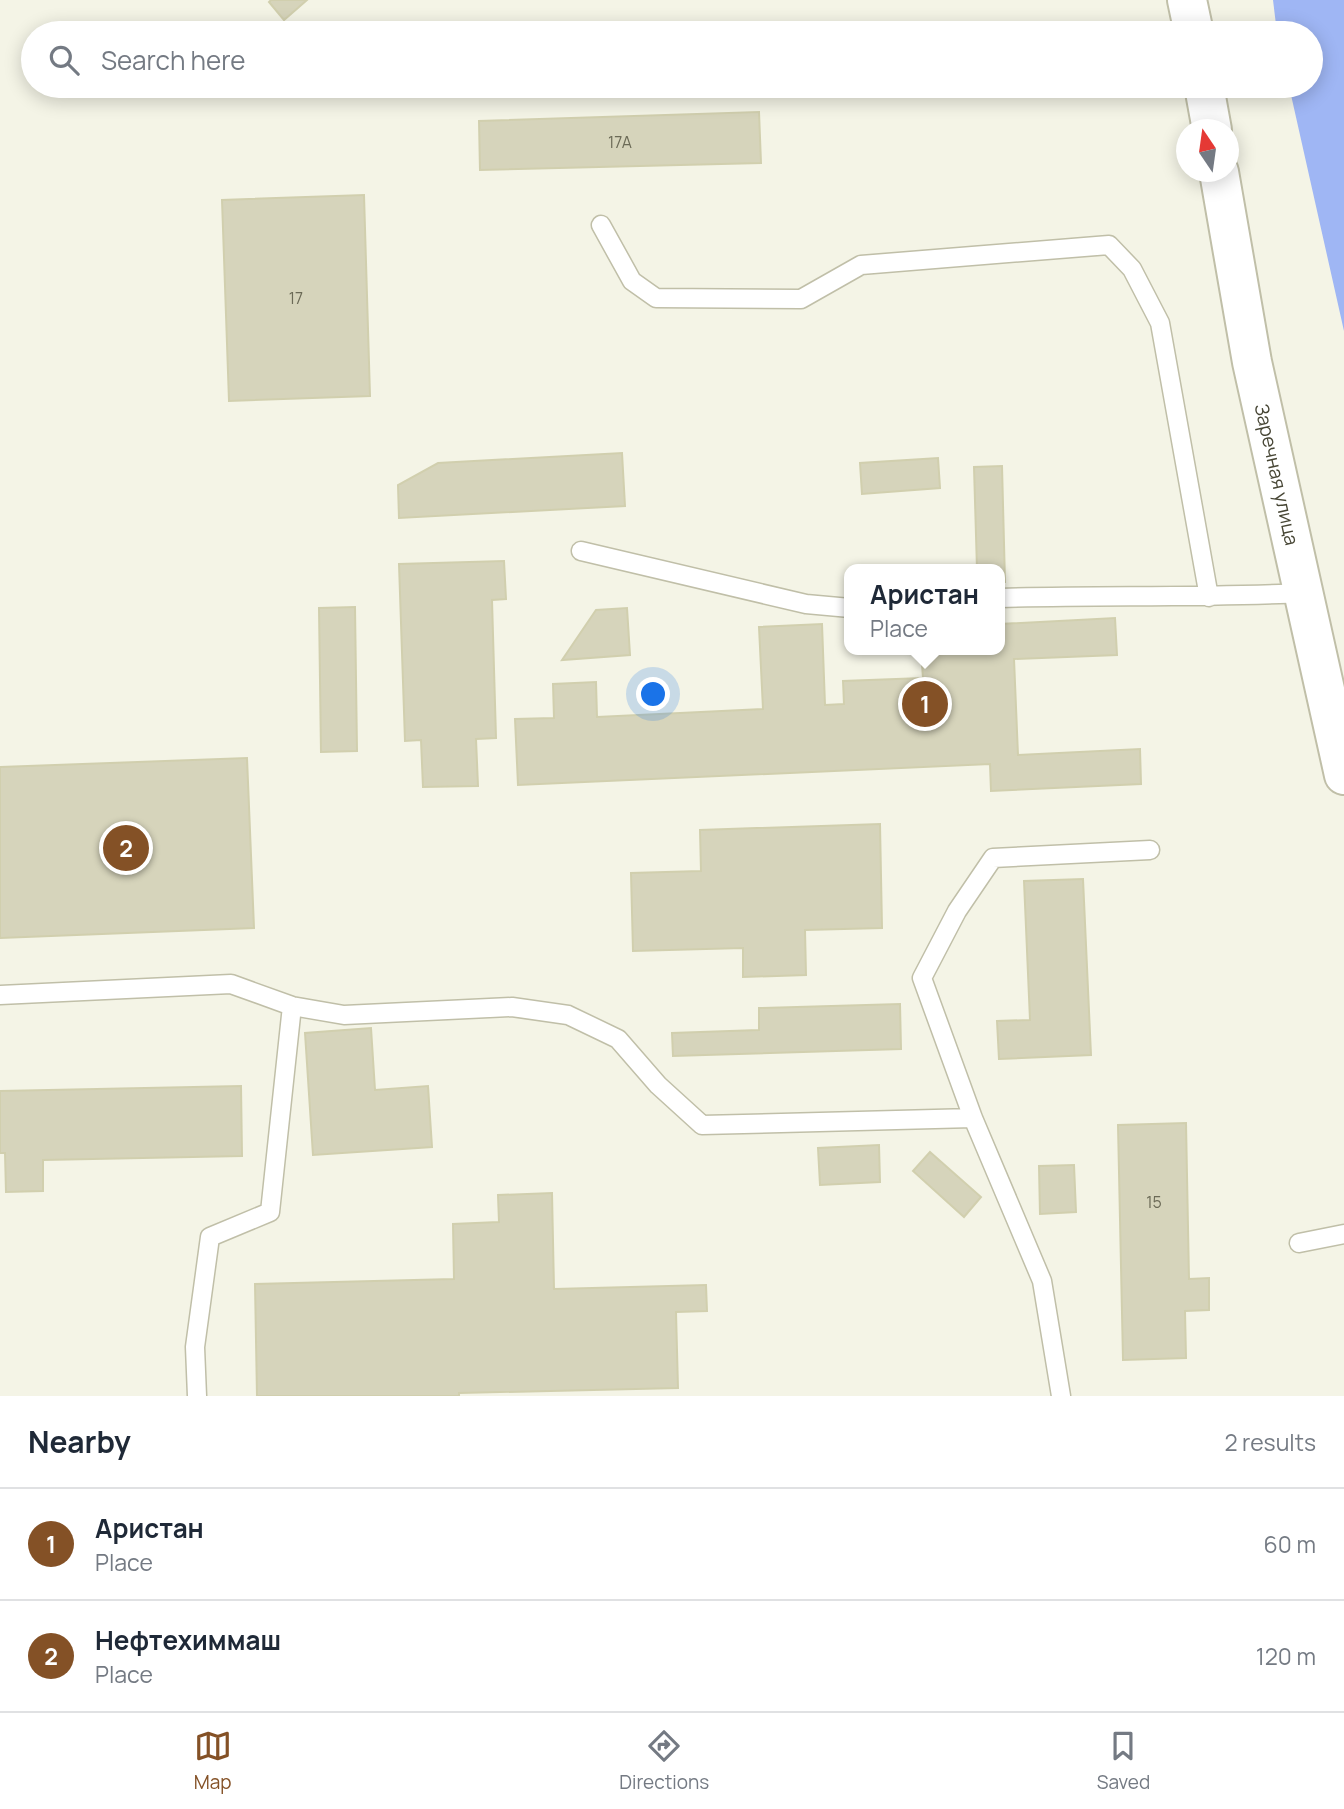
<!DOCTYPE html>
<html lang="en">
<head>
<meta charset="utf-8">
<style>
	:root { --surface:#fff; --page:#f2f2f3; --text:#1f2937; --muted:#747a83; --line:#e0e1e3; --accent:#845126 }
	body { margin:0; font-family:Manrope,sans-serif; background:var(--page); color:var(--text) }
	.compass { position:absolute; left:1176px; top:119px; width:63px; height:63px; border-radius:50%; background:var(--surface); box-shadow:0 4px 18px #0003; rotate:347deg }
	.you { position:absolute; left:654px; top:695px; width:24px; height:24px; margin:-18px; border:5px solid #fff; border-radius:50%; background:#1a73e8; box-shadow:0 0 0 10px #1a73e833 }
	.badge { display:grid; place-items:center; width:46px; height:46px; border-radius:50%; background:var(--accent); color:#fff; font-size:23px; font-weight:700 }
	.pin { position:absolute; translate:-50% -50%; border:4px solid #fff; box-shadow:0 2px 7px #0006 }
	.popup { position:absolute; left:844px; top:564px; width:161px; height:91px; box-sizing:border-box; display:grid; place-content:center; border-radius:14px; background:var(--surface); filter:drop-shadow(0 2px 5px #0005); font-size:23px; white-space:nowrap; color:var(--muted) }
	.popup b { font-size:26px; color:var(--text) }
	.popup::after { content:''; position:absolute; left:50%; top:100%; margin-left:-14px; border:14px solid transparent; border-top-color:var(--surface) }
	.list { margin:0; padding:0; list-style:none }
	h2 { display:flex; justify-content:space-between; align-items:center; height:91px; margin:0; padding:0 28px; font-size:30px }
	h2 small { font-size:23px; font-weight:400; color:var(--muted) }
	.list li { display:grid; grid-template-columns:46px 1fr auto; gap:21px; align-items:center; box-sizing:border-box; height:112px; padding:0 28px; border-top:2px solid var(--line) }
	.list b { display:block; font-size:26px; white-space:nowrap }
	.list p { margin:0; font-size:23px; white-space:nowrap; color:var(--muted) }
	.list em { font-size:23px; font-style:normal; color:var(--muted) }
	.icon { flex:none; width:38px; height:38px; fill:none; stroke:currentColor; stroke-width:2; stroke-linecap:round; stroke-linejoin:round }
	.map { position:relative; flex:none; width:1344px; height:1396px; overflow:hidden }
	.search { position:absolute; background:var(--surface); box-shadow:0 4px 18px #0003; left:21px; right:21px; top:21px; height:77px; display:flex; align-items:center; gap:18px; box-sizing:border-box; padding:0 24px; border-radius:38px; color:var(--muted); font-size:26px }
	.sheet { height:315px; background:var(--surface) }
	nav { display:flex; justify-content:space-around; align-items:center; box-sizing:border-box; height:98px; border-top:2px solid var(--line); background:var(--surface); font-size:19px; color:var(--muted) }
	nav a { display:grid; justify-items:center; gap:4px }
	nav .on { color:var(--accent) }
	.map>svg:first-child { display:block }
</style>
</head>
<body>
<div class="map">
<svg width="1344" height="1396" viewBox="0 0 1344 1396">
	<rect width="100%" height="100%" fill="#f4f4e6"/>
	<path fill="#9fb6f4" d="M1273 0H1344V331L1289 86H1311V33H1277Z"/>
	<path fill="#d6d4bb" stroke="#d1cfae" stroke-width="2" d="M271 0H307L284 20 269 2Z
		M759 112 761 163 480 170 479 121Z
		M364 195 370 396 229 401 222 200Z
		M622 453 625 506 399 518 398 485 438 463Z
		M938 458 940 488 862 494 860 463Z
		M1002 466 1005 582H1000V569H977L974 467Z
		M504 561 506 599 492 600 496 738 476 739 478 786 423 787 421 740 405 741 399 564Z
		M355 607 357 751 321 752 319 608Z
		M627 608 630 655 562 660 596 610Z
		M1115 618 1117 655 1014 659 1018 755 1140 749 1141 784 991 791 990 764 518 785 515 719 554 718 553 684 596 682 597 717 763 709 759 627 822 624 825 705 844 704 843 681 923 678 921 650H1000V624Z
		M247 758 254 928 0 938V767Z
		M880 824 882 928 805 930 806 975 743 977V948L633 951 631 873 701 871 700 830Z
		M1083 879 1091 1055 999 1059 997 1021 1030 1020 1024 881Z
		M900 1004 901 1049 673 1056 672 1033 759 1030V1008Z
		M371 1028 375 1090 428 1086 432 1147 313 1155 305 1033Z
		M241 1086 242 1156 43 1160V1191L6 1192 5 1153H0V1091Z
		M1186 1123 1189 1279 1209 1278V1310L1185 1311 1186 1358 1123 1360 1118 1125Z
		M879 1145 880 1182 820 1185 818 1148Z
		M930 1152 981 1197 964 1217 913 1171Z
		M1074 1165 1076 1212 1040 1214 1039 1166Z
		M552 1193 554 1289 706 1285 707 1311 676 1312 678 1388 459 1393V1396H257L255 1284 454 1279 453 1224 499 1222 498 1195Z"/>
	<g fill="none" stroke-linecap="round" stroke-linejoin="round">
		<defs>
			<path id="service" d="M601 225 632 281 656 298 801 299 861 265 1109 245 1132 269 1160 323 1209 597
				M581 551 806 604 850 608
				M1000 598C1102 595 1202 598 1304 593
				M0 995 231 984 292 1006 344 1015 512 1007 568 1015 618 1039 658 1085 702 1125 973 1118
				M1299 1243 1344 1234
				M197 1396 195 1347 210 1237 270 1212 292 1006
				M1061 1396 1042 1281 973 1118 922 978 957 911 993 858 1150 850"/>
			<g id="tertiary">
				<path d="M1187 0 1194 33"/>
				<path d="M1204 86 1212 130"/>
				<path id="s1" d="M1219 172 1252 362 1344 775"/>
			</g>
		</defs>
		<use href="#service" stroke="#c0bfa8" stroke-width="21"/>
		<use href="#tertiary" stroke="#c0bfa8" stroke-width="42"/>
		<use href="#service" stroke="#fff" stroke-width="18"/>
		<use href="#tertiary" stroke="#fff" stroke-width="38"/>
	</g>
	<g text-anchor="middle" dominant-baseline="central" stroke-width="5" stroke-linejoin="round" paint-order="stroke">
		<g font-size="16" fill="#6b6a56">
			<text x="620" y="142">17А</text>
			<text x="296" y="298">17</text>
			<text x="1154" y="1202">15</text>
		</g>
		<g font-size="19" fill="#474635" stroke="#fff">
			<text stroke="none"><textPath href="#s1" startOffset="308">Заречная улица</textPath></text>
		</g>
	</g>
</svg>
<svg class="compass" viewBox="-18 -18 36 36"><path d="M0-13l5 13h-10z" fill="#e53935"/><path d="M0 13l5-13h-10z" fill="#747a83"/></svg>
<div class="you"></div>
<div class="pin badge" style="left:925px;top:704px">1</div>
<div class="popup"><b>Аристан</b>Place</div>
<div class="pin badge" style="left:126px;top:848px">2</div>
<div class="search"><svg class="icon" aria-label="search" viewBox="0 0 24 24"><circle cx="10" cy="10" r="6"/><path d="M15 15l6 6"/></svg>Search here</div>
</div>
<section class="sheet">
<h2>Nearby<small>2 results</small></h2>
<ul class="list">
<li><span class="badge">1</span><div><b>Аристан</b><p>Place</p></div><em>60 m</em></li>
<li><span class="badge">2</span><div><b>Нефтехиммаш</b><p>Place</p></div><em>120 m</em></li>
</ul>
</section>
<nav>
<a class="on"><svg class="icon" aria-label="map" viewBox="0 0 24 24"><path d="M3 6l6-2 6 2 6-2v14l-6 2-6-2-6 2zM9 4v14M15 6v14"/></svg>Map</a>
<a><svg class="icon" aria-label="directions" viewBox="0 0 24 24"><path d="M12 3l9 9-9 9-9-9zM9 14v-3h6M13 9l2 2-2 2"/></svg>Directions</a>
<a><svg class="icon" aria-label="saved" viewBox="0 0 24 24"><path d="M7 4h10v16l-5-4-5 4z"/></svg>Saved</a>
</nav>
</body>
</html>
